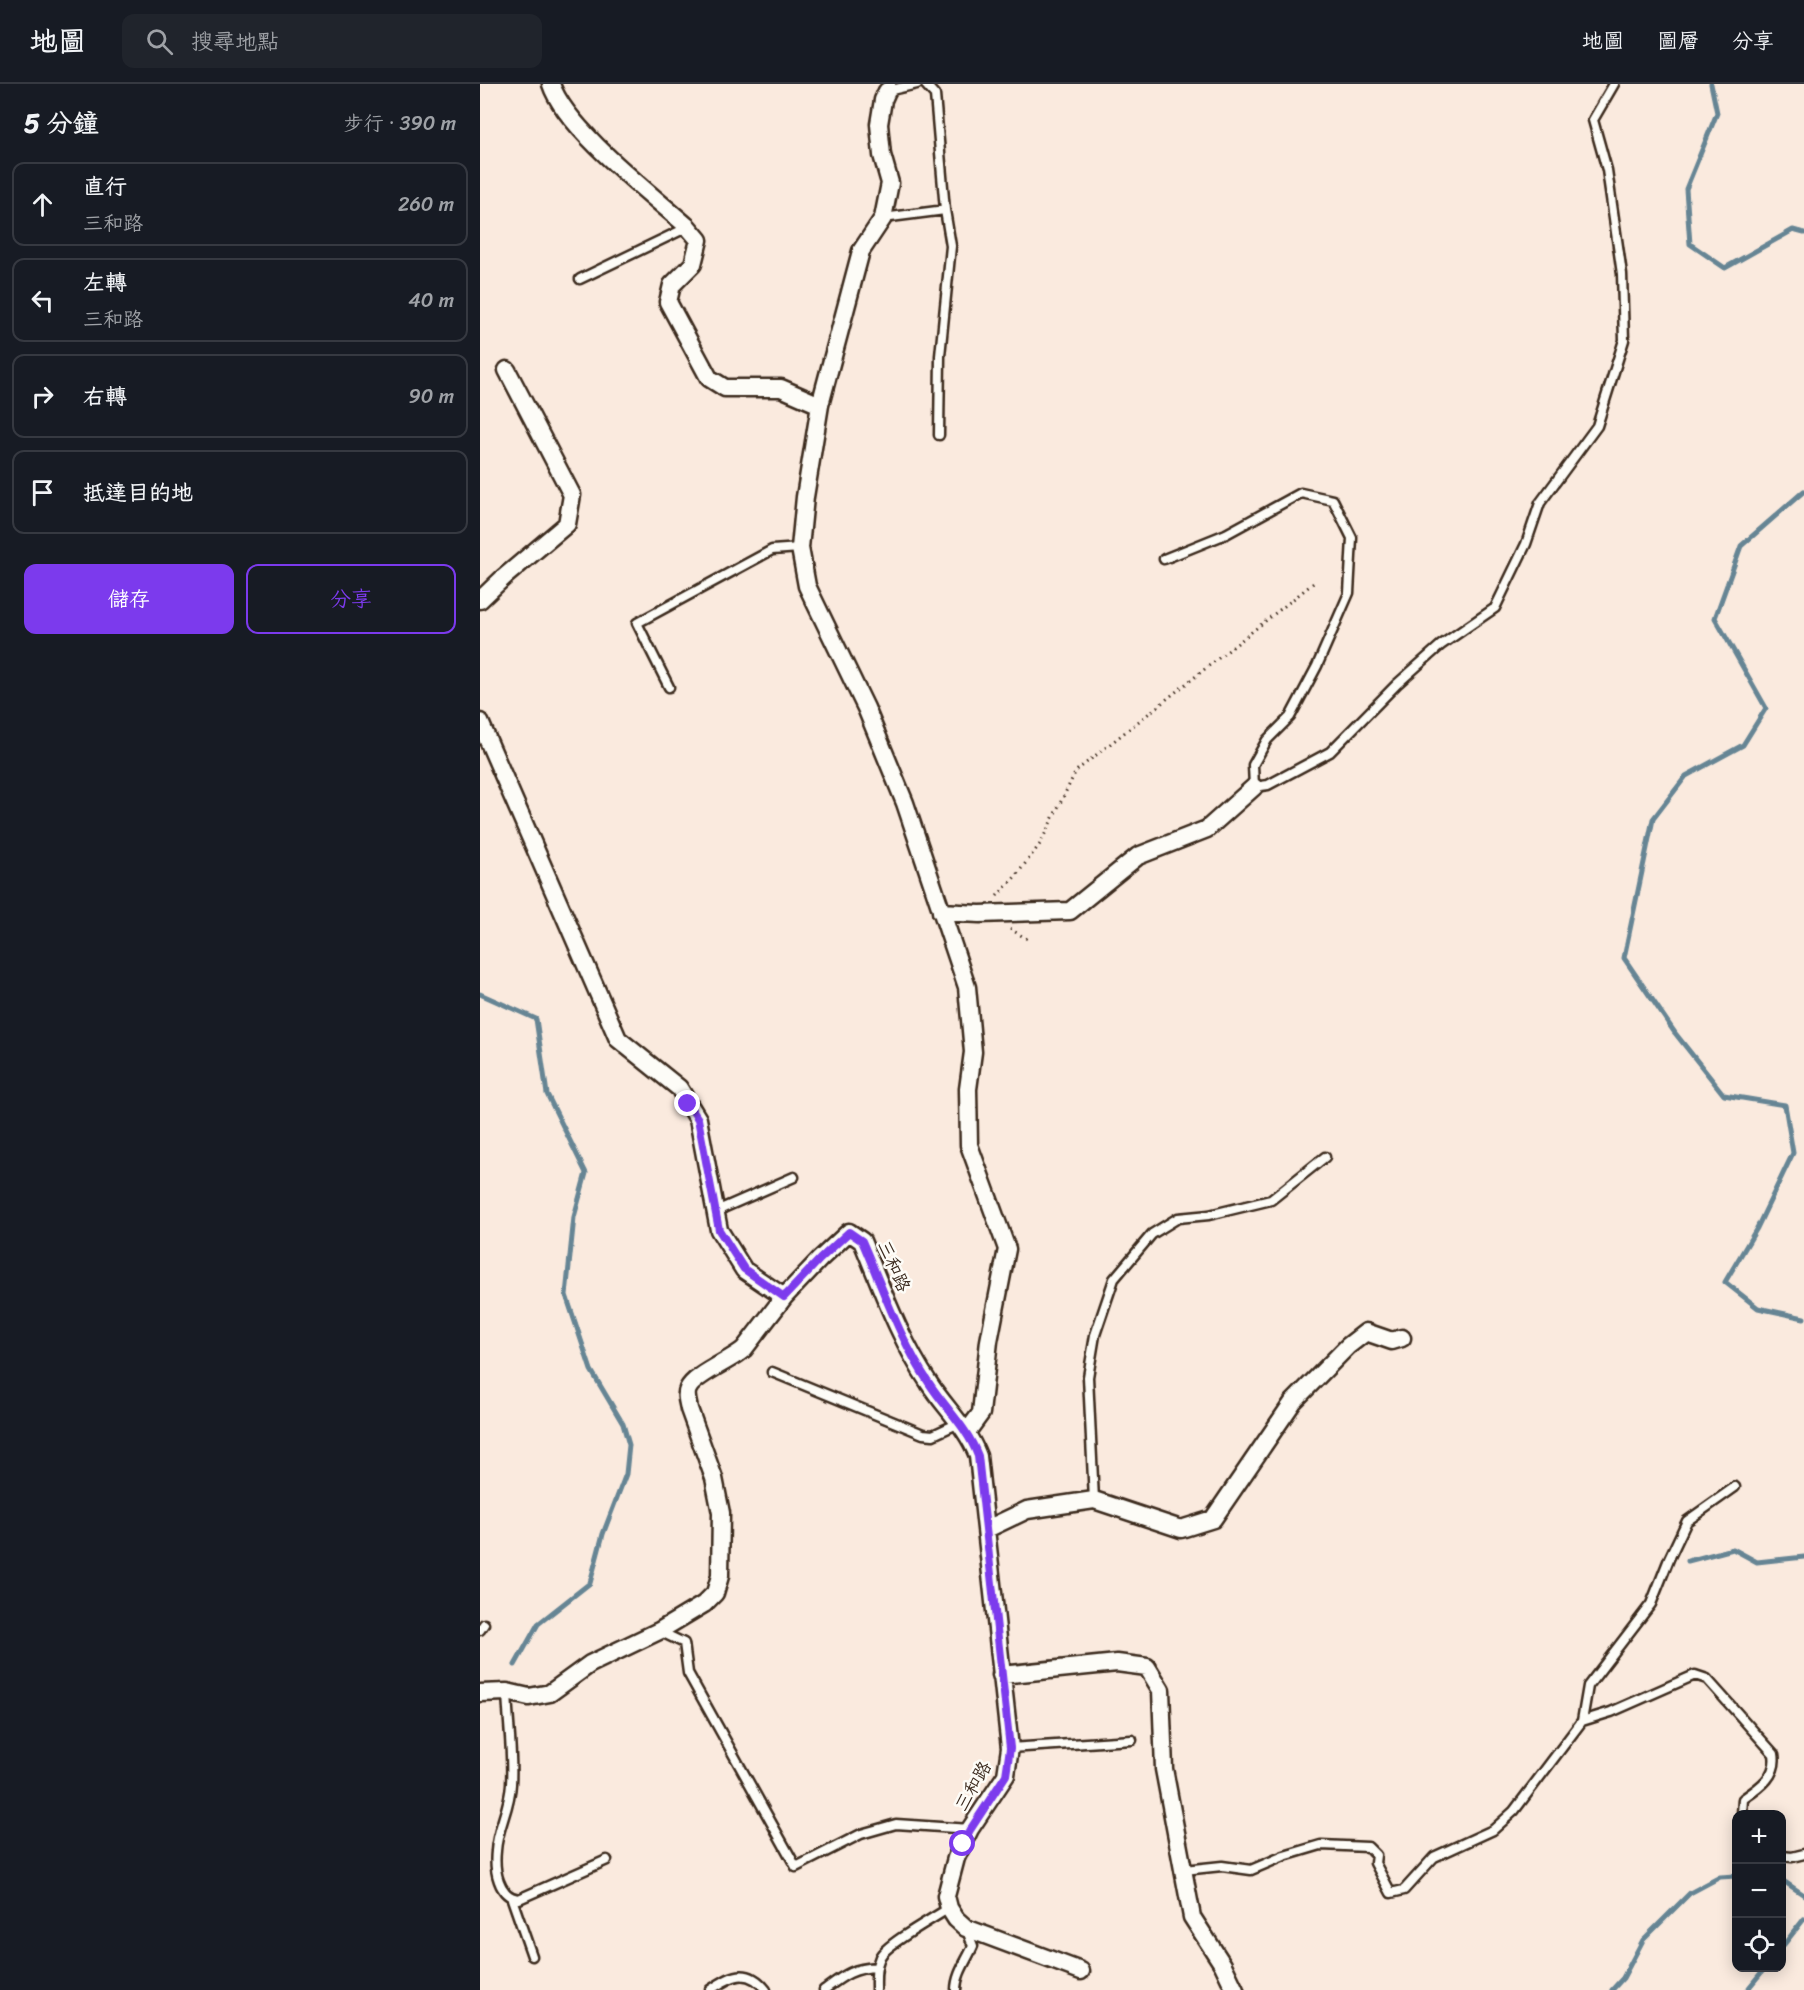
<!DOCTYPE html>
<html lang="zh-TW">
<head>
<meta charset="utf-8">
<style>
	:root { --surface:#171b24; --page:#20242c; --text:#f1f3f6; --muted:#9ea1a6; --line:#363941; --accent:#7c3aed }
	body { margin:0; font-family:Sriracha,"LXGW WenKai TC",sans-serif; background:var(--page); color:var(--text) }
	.controls { position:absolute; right:18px; bottom:18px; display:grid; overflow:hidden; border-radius:12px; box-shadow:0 3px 15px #0003 }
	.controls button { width:54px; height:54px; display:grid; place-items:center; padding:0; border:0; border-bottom:2px solid var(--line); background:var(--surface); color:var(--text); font:30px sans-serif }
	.stop { position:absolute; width:18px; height:18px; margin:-14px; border:4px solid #7c3aed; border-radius:50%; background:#fff }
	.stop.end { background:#7c3aed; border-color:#fff; box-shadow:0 2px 6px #0008 }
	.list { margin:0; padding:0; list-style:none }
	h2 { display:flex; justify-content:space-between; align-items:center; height:78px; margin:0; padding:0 24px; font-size:26px }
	h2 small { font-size:20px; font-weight:400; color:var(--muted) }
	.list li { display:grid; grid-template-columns:39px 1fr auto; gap:18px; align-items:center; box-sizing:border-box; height:84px; margin:0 12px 12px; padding:0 12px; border:2px solid var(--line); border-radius:12px }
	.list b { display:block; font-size:22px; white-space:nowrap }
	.list p { margin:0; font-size:20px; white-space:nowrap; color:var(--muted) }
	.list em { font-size:20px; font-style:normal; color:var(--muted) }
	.actions { display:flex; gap:12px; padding:18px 24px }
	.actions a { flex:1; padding:14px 0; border:2px solid var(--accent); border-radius:12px; text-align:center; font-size:21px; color:var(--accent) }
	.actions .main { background:var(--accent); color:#fff }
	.icon { flex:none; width:33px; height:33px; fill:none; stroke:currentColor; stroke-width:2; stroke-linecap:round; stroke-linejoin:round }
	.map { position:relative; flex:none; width:1324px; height:1906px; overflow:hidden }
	header { display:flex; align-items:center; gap:36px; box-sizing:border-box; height:84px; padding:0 30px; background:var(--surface); border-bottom:2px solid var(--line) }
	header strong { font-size:28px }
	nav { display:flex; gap:33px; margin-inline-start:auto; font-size:21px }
	.search { width:420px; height:54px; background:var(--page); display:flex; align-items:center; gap:15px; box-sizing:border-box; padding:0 21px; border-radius:12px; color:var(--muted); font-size:22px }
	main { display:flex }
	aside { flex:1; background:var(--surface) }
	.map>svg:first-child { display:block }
</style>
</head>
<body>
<header>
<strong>地圖</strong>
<div class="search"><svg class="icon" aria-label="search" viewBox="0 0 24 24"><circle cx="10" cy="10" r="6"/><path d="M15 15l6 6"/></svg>搜尋地點</div>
<nav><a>地圖</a><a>圖層</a><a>分享</a></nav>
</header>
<main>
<aside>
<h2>5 分鐘<small>步行 · 390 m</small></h2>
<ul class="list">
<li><svg class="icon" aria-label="ahead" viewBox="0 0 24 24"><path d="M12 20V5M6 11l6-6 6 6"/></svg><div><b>直行</b><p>三和路</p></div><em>260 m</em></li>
<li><svg class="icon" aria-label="left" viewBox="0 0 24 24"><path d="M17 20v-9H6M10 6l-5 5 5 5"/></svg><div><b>左轉</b><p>三和路</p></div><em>40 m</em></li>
<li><svg class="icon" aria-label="right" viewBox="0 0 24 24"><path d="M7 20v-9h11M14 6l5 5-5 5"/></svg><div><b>右轉</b></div><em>90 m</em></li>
<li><svg class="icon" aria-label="arrive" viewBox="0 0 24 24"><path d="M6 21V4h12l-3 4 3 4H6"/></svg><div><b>抵達目的地</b></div></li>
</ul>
<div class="actions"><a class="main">儲存</a><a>分享</a></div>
</aside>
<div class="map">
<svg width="1324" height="1906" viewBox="0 0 1324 1906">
	<rect width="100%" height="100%" fill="#faeade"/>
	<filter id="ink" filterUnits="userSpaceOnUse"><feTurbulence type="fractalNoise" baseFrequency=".0167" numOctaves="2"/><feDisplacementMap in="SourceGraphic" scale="12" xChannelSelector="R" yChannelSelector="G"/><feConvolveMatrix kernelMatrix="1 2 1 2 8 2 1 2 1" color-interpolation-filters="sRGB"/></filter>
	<g filter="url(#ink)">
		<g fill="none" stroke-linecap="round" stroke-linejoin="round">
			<path stroke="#668594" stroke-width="5" d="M1231 0 1237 29 1206 105 1210 160 1245 184 1313 146 1324 149
				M1324 407 1261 462 1235 534 1286 624 1263 661 1206 692 1173 735 1144 874 1195 949 1244 1011 1305 1021 1313 1069 1277 1144 1245 1198 1278 1224 1324 1234
				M0 910 56 935 67 1010 106 1089 94 1133 86 1211 111 1286 143 1340 149 1361 146 1390 123 1450 110 1499 58 1540 35 1581
				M1208 1477 1253 1465 1277 1478 1324 1473
				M1302 1796 1324 1811
				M1302 1863 1324 1835
				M1132 1906 1143 1894 1163 1856 1210 1809 1240 1793 1256 1792
				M1267 1906 1285 1884"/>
			<defs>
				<path id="lane" d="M411 0 407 7 437 0
					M445 0 455 11 465 126 471 162 460 272 459 351
					M403 134 465 126
					M100 195 208 143
					M684 475 746 450 821 409 853 416 872 454 869 509 837 582 810 633 787 656 773 681 774 703 788 701 850 668 917 600 961 561 1015 524 1046 460 1060 419 1117 342 1144 256 1142 190 1127 86 1113 36 1134 0
					M189 603 157 539 292 466 320 464
					M234 1128 314 1093
					M292 1288 443 1350 453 1351 479 1339
					M614 1416 608 1293 615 1251 634 1195 672 1150 698 1134 729 1131 791 1116 845 1073
					M0 1546 4 1540
					M179 1547 204 1559 208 1589 316 1783 381 1750 416 1740 490 1745
					M27 1608C28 1637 33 1671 31 1700 30 1724 17 1745 16 1767 14 1785 18 1813 39 1815L127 1776
					M1102 1637 1108 1602 1171 1520 1189 1475 1207 1437 1255 1403
					M530 1664 652 1656
					M1302 1772 1312 1773 1324 1770
					M704 1786 742 1782 771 1786 804 1772 841 1761 888 1763 896 1771 895 1779 911 1809 924 1806 954 1773 1013 1746 1034 1727 1102 1637 1131 1628 1215 1591 1227 1595 1294 1670C1298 1692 1279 1704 1263 1715L1262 1730
					M32 1815 52 1872
					M230 1906C251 1892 267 1882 286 1906
					M344 1906C363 1892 372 1884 397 1883
					M396 1906C396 1895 395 1884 400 1873 406 1860 454 1834 469 1824
					M476 1906C476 1890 487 1876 493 1862L486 1844"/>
				<path id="street" d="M71 0C85 44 172 111 208 143L219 156 213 180 192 201 188 218 229 294 245 304H301L340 321
					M407 7 403 16 399 40 402 71 410 99 403 134 381 167 340 321 325 413 320 464 327 502 386 624 425 719 487 903 493 968 488 1005 489 1061 527 1165 509 1257 501 1329 487 1348
					M0 516 23 494 87 440 92 411 27 286
					M0 638 138 955 199 1004 218 1035 239 1146 264 1186 304 1213
					M461 828 500 830 590 827 658 772 727 745 774 703
					M507 1445 547 1426 614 1416 701 1445 733 1435 813 1318 868 1262 886 1248 912 1257 922 1254
					M521 1591 637 1579 667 1583 681 1606 684 1685 712 1833 743 1881 755 1906
					M0 1609 27 1608 49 1613 70 1609 110 1580 179 1547 224 1520 235 1509 240 1492 241 1429 234 1394 209 1325C208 1319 205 1311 208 1305 214 1291 252 1276 264 1265L304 1213 340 1175 369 1148 382 1157C402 1205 420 1256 449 1299 465 1324 487 1343 498 1372L530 1664 526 1691 490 1745 476 1774 466 1812 469 1824 476 1835 486 1844 601 1887"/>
			</defs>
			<use href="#lane" stroke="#3b2a1e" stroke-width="13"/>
			<use href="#street" stroke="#3b2a1e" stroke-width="21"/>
			<path stroke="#3b2a1e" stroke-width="3" stroke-dasharray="1.5 4.5" stroke-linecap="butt" d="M517 812 535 793 560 760 596 687 836 497
				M530 845 549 856"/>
			<use href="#lane" stroke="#fdfcf7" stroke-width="8"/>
			<use href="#street" stroke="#fdfcf7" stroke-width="16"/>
		</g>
	</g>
	<g fill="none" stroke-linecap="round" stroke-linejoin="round" filter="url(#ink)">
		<path stroke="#7c3aed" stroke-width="8" d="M208 1020 218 1035 239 1146 264 1185 304 1213 340 1175 369 1148 382 1157C403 1205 420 1256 449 1299 465 1324 487 1343 498 1372L530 1664 526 1691 490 1746 483 1760"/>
	</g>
	<g text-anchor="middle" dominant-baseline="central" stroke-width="5" stroke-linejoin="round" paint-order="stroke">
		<g font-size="18" fill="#3b2a1e" stroke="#fdfcf7">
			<text transform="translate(414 1182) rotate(66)">三和路</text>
			<text transform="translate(493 1702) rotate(-60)">三和路</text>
		</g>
	</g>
</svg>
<div class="controls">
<button>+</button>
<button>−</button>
<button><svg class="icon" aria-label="locate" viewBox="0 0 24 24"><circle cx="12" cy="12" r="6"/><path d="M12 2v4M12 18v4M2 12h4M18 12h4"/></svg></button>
</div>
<div class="stop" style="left:483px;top:1760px"></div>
<div class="stop end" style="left:208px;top:1020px"></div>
</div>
</main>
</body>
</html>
